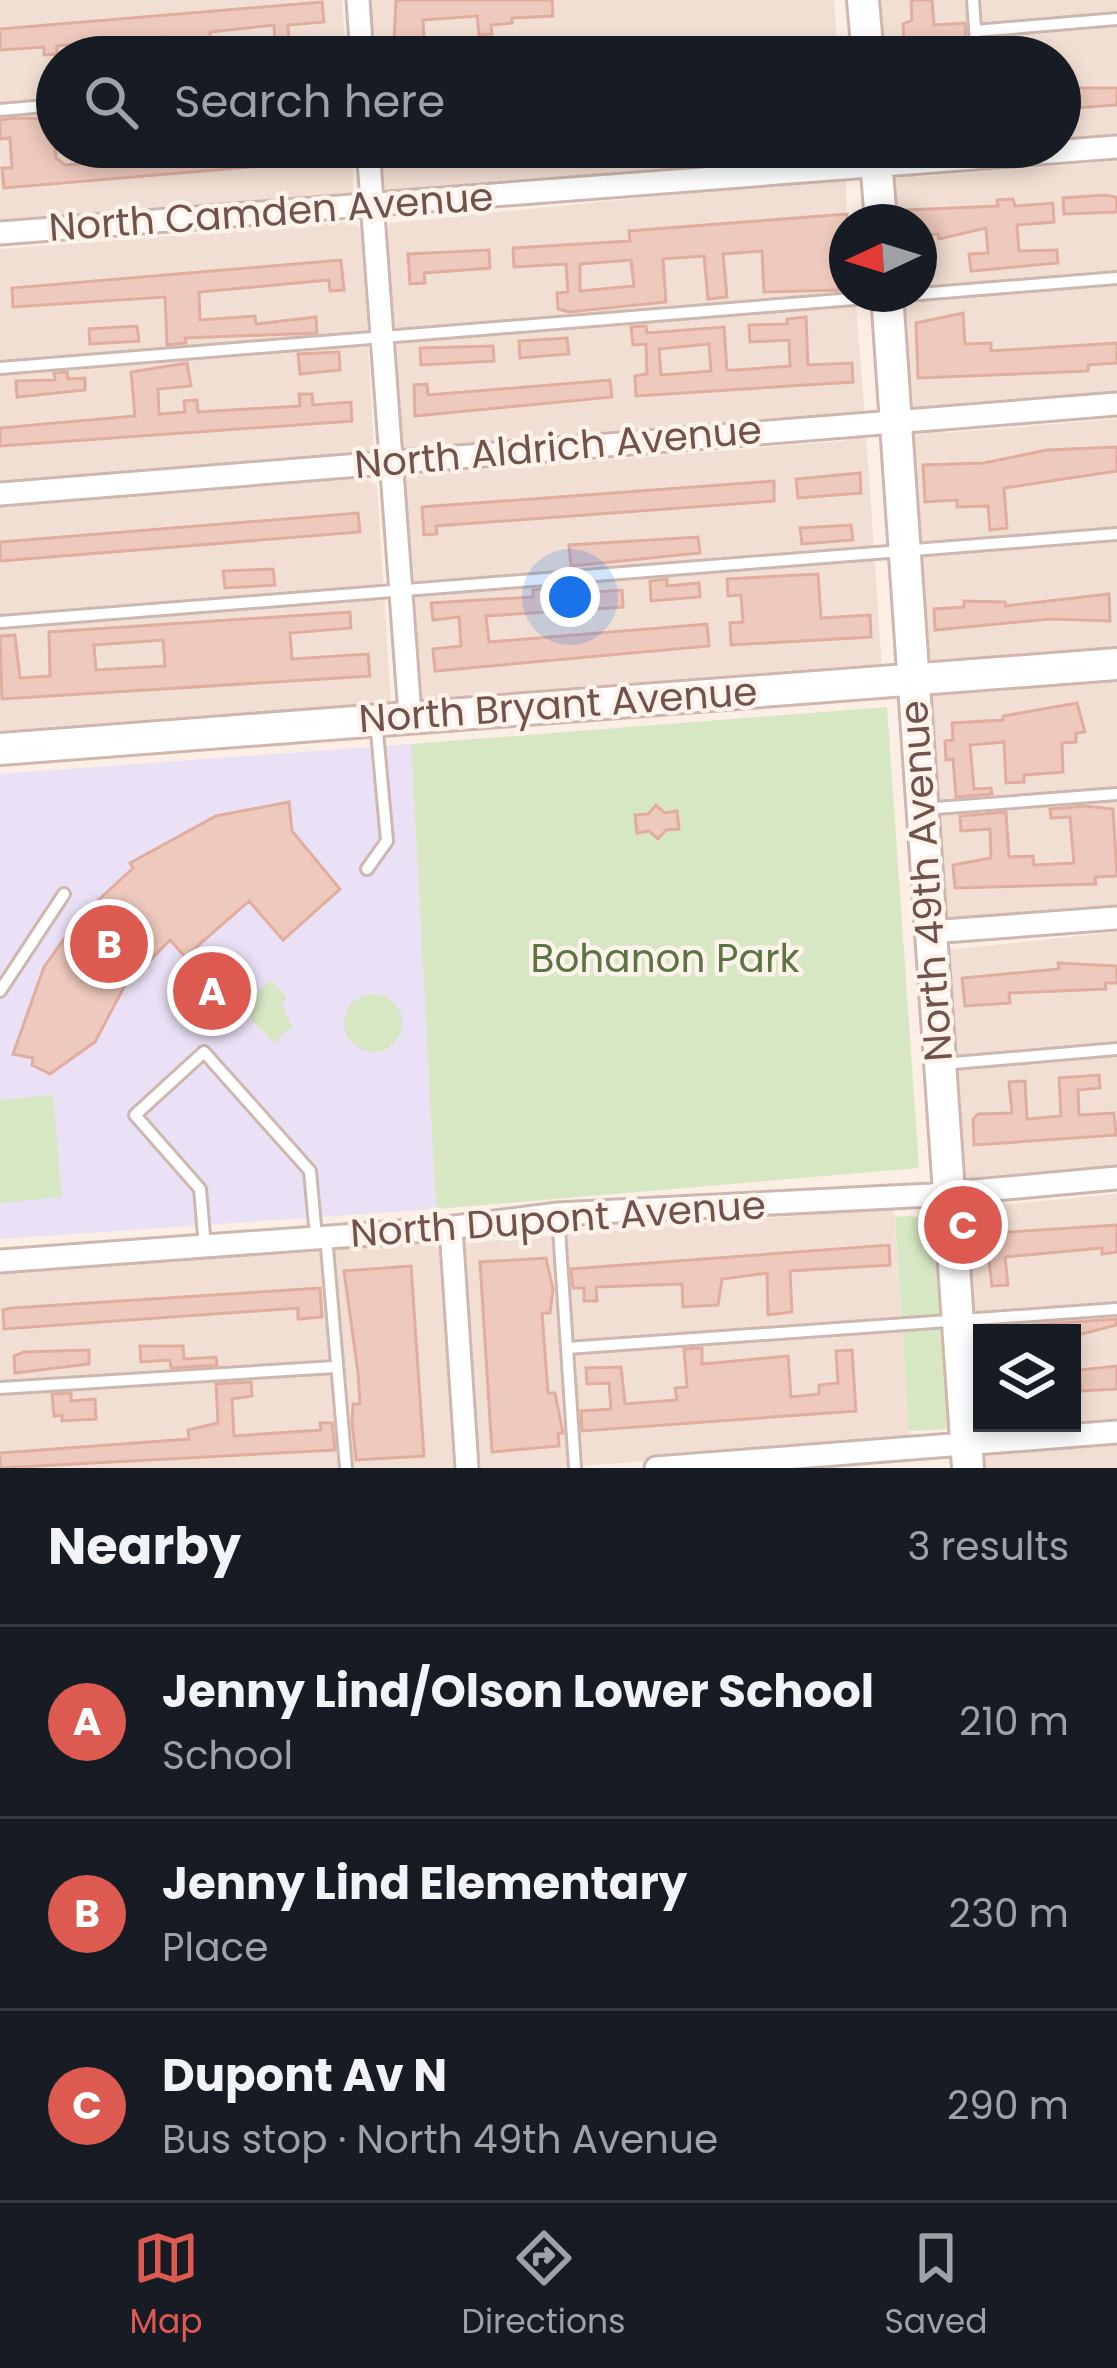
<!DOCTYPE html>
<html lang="en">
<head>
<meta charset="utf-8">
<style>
	:root { --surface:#171b24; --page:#242831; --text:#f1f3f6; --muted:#9ea1a6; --line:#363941; --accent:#dd5a51 }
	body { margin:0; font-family:Poppins,sans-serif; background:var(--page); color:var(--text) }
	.controls { position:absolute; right:36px; bottom:36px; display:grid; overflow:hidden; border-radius:0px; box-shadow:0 6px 18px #0003 }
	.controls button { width:108px; height:108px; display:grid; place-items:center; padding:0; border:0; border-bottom:3px solid var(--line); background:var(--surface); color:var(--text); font:60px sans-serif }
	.compass { position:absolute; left:829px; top:204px; width:108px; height:108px; border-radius:50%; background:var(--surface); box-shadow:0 6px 18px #0003; rotate:266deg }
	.you { position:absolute; left:570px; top:597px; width:42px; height:42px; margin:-30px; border:9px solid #fff; border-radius:50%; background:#1a73e8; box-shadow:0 0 0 18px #1a73e833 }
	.badge { display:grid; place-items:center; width:78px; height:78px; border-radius:50%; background:var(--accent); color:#fff; font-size:39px; font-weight:700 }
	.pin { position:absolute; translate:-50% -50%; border:6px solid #fff; box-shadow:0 3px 12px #0006 }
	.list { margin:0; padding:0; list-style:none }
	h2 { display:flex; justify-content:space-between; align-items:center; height:156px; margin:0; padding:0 48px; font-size:51px }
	h2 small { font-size:39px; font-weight:400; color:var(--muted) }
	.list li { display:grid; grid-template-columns:78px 1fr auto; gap:36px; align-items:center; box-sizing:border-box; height:192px; padding:0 48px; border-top:3px solid var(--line) }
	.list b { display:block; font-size:45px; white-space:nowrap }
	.list p { margin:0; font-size:39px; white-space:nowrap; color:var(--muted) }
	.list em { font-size:39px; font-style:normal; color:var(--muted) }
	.icon { flex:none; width:66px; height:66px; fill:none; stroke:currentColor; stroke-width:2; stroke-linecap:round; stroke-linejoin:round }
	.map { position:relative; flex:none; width:1117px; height:1468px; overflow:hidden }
	.search { position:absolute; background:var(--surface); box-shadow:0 6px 18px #0003; left:36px; right:36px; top:36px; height:132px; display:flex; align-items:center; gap:30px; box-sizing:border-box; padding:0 42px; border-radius:66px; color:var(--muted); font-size:45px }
	.sheet { height:732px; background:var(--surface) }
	nav { display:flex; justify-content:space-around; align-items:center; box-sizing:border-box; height:168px; border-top:3px solid var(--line); background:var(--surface); font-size:33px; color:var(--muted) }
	nav a { display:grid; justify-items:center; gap:6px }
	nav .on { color:var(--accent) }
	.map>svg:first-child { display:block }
</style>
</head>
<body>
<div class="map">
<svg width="1117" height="1468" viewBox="0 0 1117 1468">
	<rect width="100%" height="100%" fill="#fbeee4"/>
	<path fill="#f2dfd3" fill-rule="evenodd" d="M0 0H342L346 57H57V147H353V197L0 225Z
		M368 0H834L838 57H372Z
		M872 0H1117V137L1060 141V57H877Z
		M379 147H843L844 159 386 194Z
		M1117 161V395L911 408 905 403 894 294H919V222H888L890 179 896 173 920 177Z
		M846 177 847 294H855L865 416 399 452 385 231 390 223Z
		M353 222 362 230 374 451 0 483V249Z
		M1117 419V648L927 661 909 437 927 427 944 433Z
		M866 433 882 668 422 702 417 696 403 476 843 441Z
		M364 478 377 485 391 704 0 736V506Z
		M1117 679V910L944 921 925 699 935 692Z
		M1117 932V1167L978 1184 961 1179 947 950Z
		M1117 1194V1423L979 1432 963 1207 982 1200 1010 1204ZM982 1333H1072V1423H982Z
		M894 1208 910 1442 551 1468H477L472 1458 462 1243Z
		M427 1242 447 1253 459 1468H0V1272Z
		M1117 1445V1468H978L986 1456Z"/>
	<path fill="#ebe1f7" d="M411 744 436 1209 0 1239V774Z"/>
	<path fill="#d7e7c3" d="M887 707 919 1168 436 1209 411 744Z
		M271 980 287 998 282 1005 292 1027 274 1043 240 1008Z
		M344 1023a29 29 0 1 1 58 0a29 29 0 1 1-58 0Z
		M53 1095 62 1197 0 1203V1100Z
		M909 1216 938 1220 949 1429 909 1431 895 1217Z"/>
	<path fill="#eec9bd" stroke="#e0ad9f" stroke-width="3" fill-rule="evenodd" d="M396 0H552L553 16 512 18V23L491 25 492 34 479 35 477 16 423 20 424 39 394 41Z
		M911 0H932L934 25 965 23 966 43 931 45 932 57H916L915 41H904L903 24 912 20Z
		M322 2 324 22 288 25 290 57H276L274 25 210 32 212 57H166V37L95 43 96 56 83 57 82 44 57 46V54L44 55V47L0 50V29Z
		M1072 88H1117V105L1074 108Z
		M15 118 53 119 56 158 65 165 194 155 205 152V147H332L333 160 4 188 2 168H12L10 138 0 139V120Z
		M1105 195 1116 197 1117 212 1064 214 1063 198Z
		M1013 199 1015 206 1053 203 1054 222 1017 225 1019 251 1057 250 1058 263 971 271 969 254 988 253 986 228 939 239 938 234 923 235 919 222H909L907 210 998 206 997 200Z
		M847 214V244L836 245 839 290 764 292 762 251 723 254 727 297 708 299 704 256 676 258 663 259 666 302 569 312 558 309 557 293 568 292 566 264 514 267 513 248 630 241 629 231ZM631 260 634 286 580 291V264Z
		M489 250 490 268 424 273 425 283 410 284 408 254Z
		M341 260 344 290 330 291 329 280 199 292 200 320 255 316 256 324 316 317 317 333 185 338 186 343 167 345 165 297 13 307 12 288Z
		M963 313 965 344 991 343V351L1117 343V363L1088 365V371L918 378 916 323Z
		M806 317 808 365 852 363 853 382 636 396 635 376 647 374 646 344 633 345 631 327 646 326 647 333 724 327 727 370H737L790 366 789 340 750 342 749 325 787 324V319ZM709 344 711 371 661 375 659 349Z
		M137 326 139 341 90 344 89 329Z
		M567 338 569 354 520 358 519 341Z
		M493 346 494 361 421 365 420 348Z
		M339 352 340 370 300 374 298 354Z
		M187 363 191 386 158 389 159 414 185 412 184 401 197 400 198 412 300 406 299 394H312L313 405 351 402 352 421 0 446V428L135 416 131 372Z
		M67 372 68 379 85 378V390L17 397 16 381 55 380 54 373Z
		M610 380 612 397 415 416 414 385 427 384 428 395Z
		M1117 447V471L1004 488 1007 528 990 530 988 506 957 507V500L925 502 923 465 984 463 1047 450Z
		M860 473 861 493 798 498 796 479Z
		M774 481V501L436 526 437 534 424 535 422 507Z
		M358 513 360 532 0 561V542Z
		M851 525 853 540 802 544 800 528Z
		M698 537 700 553 571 566 569 545Z
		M273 569 275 585 225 588 223 571Z
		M818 574 821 618 870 615 871 637 731 645 730 623 743 622 741 595 728 596 727 579Z
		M667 579V586L699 583 700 597 651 601 650 581Z
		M554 588V595L622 590 623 607 486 616 489 642 707 624 709 646 435 671 433 649 461 646 459 617 433 620 431 603 533 597V590Z
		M1109 594 1110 621 1050 619 935 630 934 609 964 607V601L1005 602 1006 606Z
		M350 612 351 628 290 633 292 659 368 654 370 676 2 699 0 636 15 635 20 678 50 676 49 632ZM163 640 165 666 96 670 94 645Z
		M1077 703 1085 732 1076 733V742L1062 743 1063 772 1024 775V782L1006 783 1004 742 970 745 974 789 991 788 992 794 956 797 953 759 946 760 945 741 953 740 952 723 1003 720V716Z
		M289 802 292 831 340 889 283 940 249 901 185 957 170 940 124 987 95 1042 50 1074 32 1065 33 1058 13 1054 44 967 79 918 133 868 130 863 216 816Z
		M656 805 665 813 677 811 679 829 666 830 658 839 649 831 637 833 635 815 648 814Z
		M1085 806 1113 809 1117 876 1095 877 1096 884 955 888 953 865 991 858 990 829 961 831 960 816 1006 812 1009 857 1033 856 1034 865 1074 863 1070 817 1051 818 1050 809Z
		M1058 963 1117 966V983H1105L1106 989 1009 993 1010 1003 965 1006 962 978 1059 969Z
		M1099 1075 1100 1088 1078 1090 1079 1115 1114 1113 1116 1135 974 1145 973 1119 978 1114 1012 1113 1009 1082 1025 1081 1027 1119 1061 1116 1059 1078Z
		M1117 1225V1252L1102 1254V1248L1005 1257 1008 1285 992 1286 989 1262H983L979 1250 978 1234Z
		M889 1245 890 1265 790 1271 792 1312 768 1315 767 1273 722 1279 718 1305 683 1307 682 1284 596 1287 597 1301H584V1288H573L571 1269Z
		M546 1258 553 1289 550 1313H542L548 1393H555L563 1433H558L559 1446 492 1452 480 1262Z
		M411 1266 424 1456 356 1460 352 1422 353 1404H360L358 1373 344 1271Z
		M320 1288 322 1317 298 1319V1308L4 1329 3 1310 12 1308Z
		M1116 1319V1325L1078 1335 1019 1333V1326Z
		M140 1346H183L184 1359 216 1357 217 1365 171 1368 170 1360 141 1362Z
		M702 1348V1364L788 1356 791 1397 819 1394V1385L838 1383 836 1351 852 1350 856 1411 582 1431 581 1411 611 1409 609 1383 587 1384 586 1368 621 1367 625 1404 677 1400 675 1388 687 1387 684 1349Z
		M89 1350V1364L15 1373 14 1356 24 1352Z
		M1117 1366V1389L1081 1391 1079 1370Z
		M251 1382 252 1396 232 1399 234 1436 321 1430 320 1423H332L335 1450 0 1468V1453L189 1439 188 1430 218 1423 216 1384Z
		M71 1393V1401L95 1399 96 1419 62 1421V1415L54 1416 52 1394Z"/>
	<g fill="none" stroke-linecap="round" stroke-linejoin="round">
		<defs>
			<path id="lane" d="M973 0 977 57
				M975 31 1117 19
				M0 110 57 105
				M919 294 1117 278
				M0 368 915 294
				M0 622 1117 534
				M923 809 1117 794
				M367 869 387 841 376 721
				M0 991 64 894
				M942 1064 1117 1049
				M558 1214 575 1468
				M326 1236 346 1468
				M205 1247 200 1189 135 1115 204 1052 310 1171 316 1237
				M567 1348 1117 1309
				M0 1388 335 1367"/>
			<path id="street" d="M358 0 362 57
				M368 147 410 715
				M0 233 1117 147
				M0 494 1117 404
				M930 932 1117 918
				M451 1228 467 1468
				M0 1261 439 1229 558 1214 931 1195 1117 1178
				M656 1468 1117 1432"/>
			<path id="secondary" d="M863 0 868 57
				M875 147 881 222
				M887 294 968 1468
				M0 749 1117 664"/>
		</defs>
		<use href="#lane" stroke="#cdb7ae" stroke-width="16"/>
		<use href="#street" stroke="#cdb7ae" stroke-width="27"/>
		<use href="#secondary" stroke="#d0b6ac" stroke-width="36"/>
		<use href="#lane" stroke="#fff" stroke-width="10"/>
		<use href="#street" stroke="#fff" stroke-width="21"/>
		<use href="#secondary" stroke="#fff" stroke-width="30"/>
	</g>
	<g text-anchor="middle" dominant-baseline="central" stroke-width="9" stroke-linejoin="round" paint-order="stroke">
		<g font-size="39" fill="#71534b" stroke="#fef3ea">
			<text transform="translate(271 212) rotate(-4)">North Camden Avenue</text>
			<text transform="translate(558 447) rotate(-5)">North Aldrich Avenue</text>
			<text transform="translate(558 705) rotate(-4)">North Bryant Avenue</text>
			<text transform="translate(926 881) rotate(-94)">North 49th Avenue</text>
			<text transform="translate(558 1219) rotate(-4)">North Dupont Avenue</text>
		</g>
		<g font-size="39" fill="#5b7644" stroke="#fef3ea">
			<text x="665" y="958">Bohanon Park</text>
		</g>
	</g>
</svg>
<div class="controls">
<button><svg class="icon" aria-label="layers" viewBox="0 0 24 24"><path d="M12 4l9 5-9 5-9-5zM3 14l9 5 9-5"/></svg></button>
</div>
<svg class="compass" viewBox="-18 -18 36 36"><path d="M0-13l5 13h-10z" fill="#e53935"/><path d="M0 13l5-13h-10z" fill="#9ea1a6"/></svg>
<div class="you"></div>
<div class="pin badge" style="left:212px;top:991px">A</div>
<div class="pin badge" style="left:109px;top:944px">B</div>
<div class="pin badge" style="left:963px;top:1225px">C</div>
<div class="search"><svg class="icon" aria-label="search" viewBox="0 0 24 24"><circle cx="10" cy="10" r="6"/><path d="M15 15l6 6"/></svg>Search here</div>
</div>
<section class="sheet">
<h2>Nearby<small>3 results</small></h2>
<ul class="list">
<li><span class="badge">A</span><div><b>Jenny Lind/Olson Lower School</b><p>School</p></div><em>210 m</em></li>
<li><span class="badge">B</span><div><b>Jenny Lind Elementary</b><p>Place</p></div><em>230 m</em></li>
<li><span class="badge">C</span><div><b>Dupont Av N</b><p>Bus stop · North 49th Avenue</p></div><em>290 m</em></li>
</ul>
</section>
<nav>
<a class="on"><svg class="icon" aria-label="map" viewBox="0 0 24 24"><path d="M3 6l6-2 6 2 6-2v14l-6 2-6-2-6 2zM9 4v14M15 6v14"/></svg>Map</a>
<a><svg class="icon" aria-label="directions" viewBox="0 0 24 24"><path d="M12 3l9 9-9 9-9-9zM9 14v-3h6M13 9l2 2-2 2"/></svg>Directions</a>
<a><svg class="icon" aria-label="saved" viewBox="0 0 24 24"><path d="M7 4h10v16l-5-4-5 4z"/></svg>Saved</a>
</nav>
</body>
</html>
